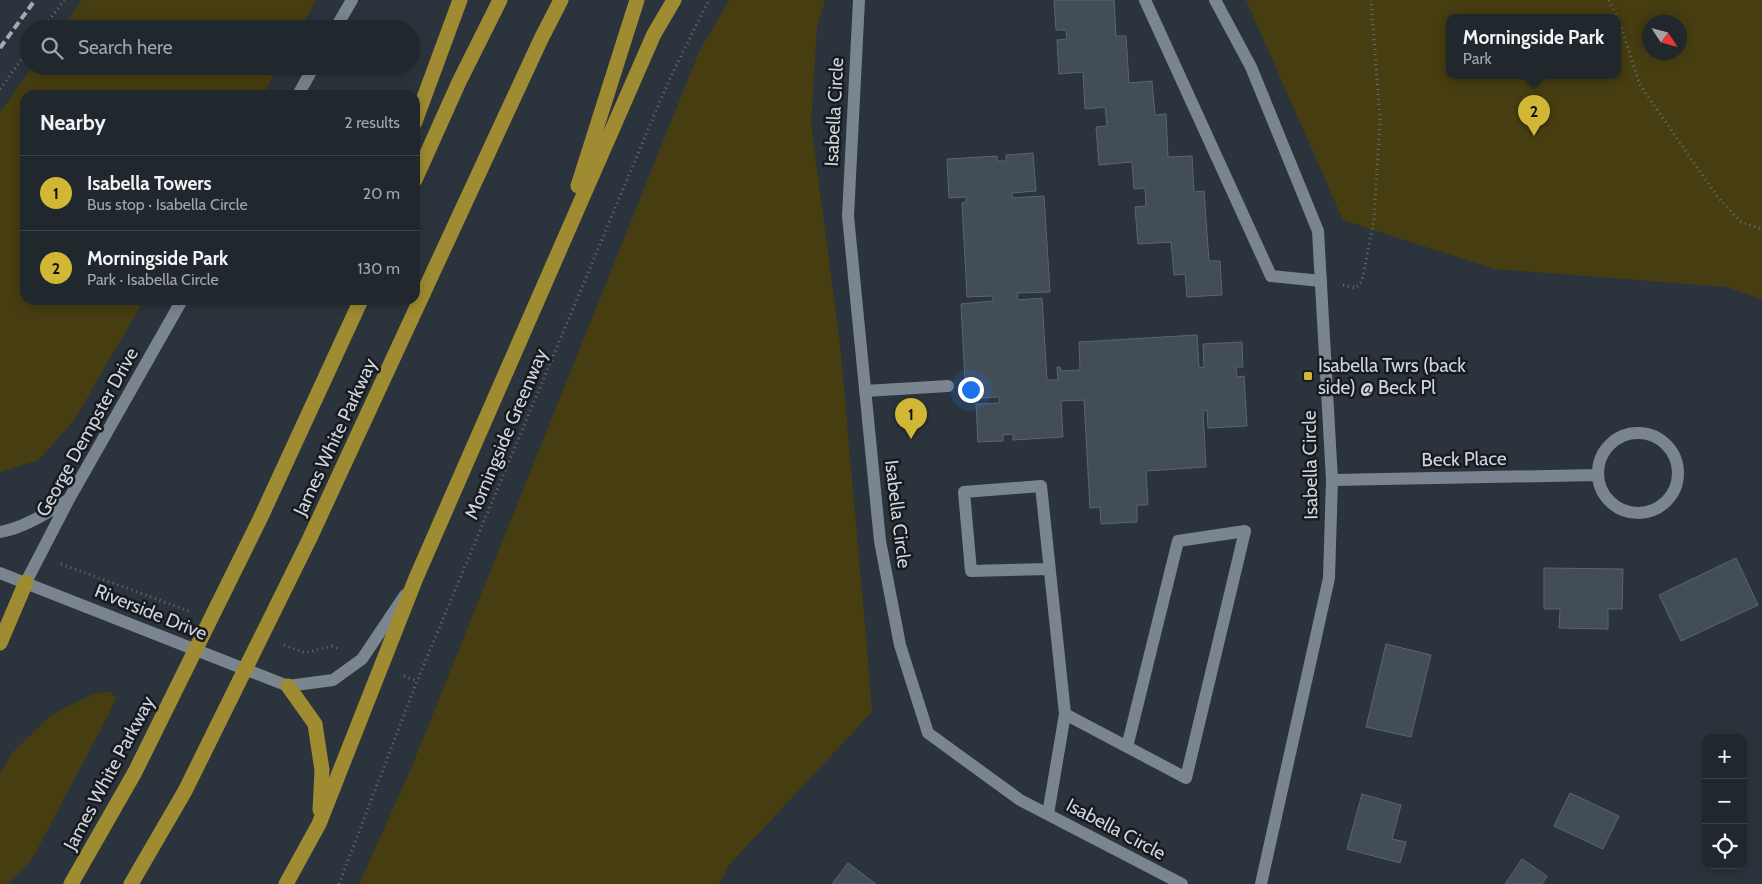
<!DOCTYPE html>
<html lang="en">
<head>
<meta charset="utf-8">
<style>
	:root { --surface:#20272d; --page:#2d3339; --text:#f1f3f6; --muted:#a2a5aa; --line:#3d4449; --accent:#d2b736 }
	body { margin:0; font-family:Cabin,sans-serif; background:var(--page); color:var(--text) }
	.controls { position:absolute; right:15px; bottom:15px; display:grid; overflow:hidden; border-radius:10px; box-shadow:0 2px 12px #0003 }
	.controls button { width:45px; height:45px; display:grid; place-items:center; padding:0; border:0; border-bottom:1px solid var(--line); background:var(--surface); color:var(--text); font:25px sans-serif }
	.compass { position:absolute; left:1642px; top:15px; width:45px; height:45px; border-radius:50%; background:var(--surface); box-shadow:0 2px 12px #0003; rotate:126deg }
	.you { position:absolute; left:970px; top:389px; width:18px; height:18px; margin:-12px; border:4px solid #fff; border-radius:50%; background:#1a73e8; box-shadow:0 0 0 8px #1a73e833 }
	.badge { display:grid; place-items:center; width:32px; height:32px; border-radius:50%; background:var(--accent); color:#111; font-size:16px; font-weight:700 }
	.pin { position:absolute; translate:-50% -41px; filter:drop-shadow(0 1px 2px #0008) }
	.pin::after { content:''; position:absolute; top:26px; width:18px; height:15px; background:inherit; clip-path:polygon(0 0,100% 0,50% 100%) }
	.popup { position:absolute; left:1446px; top:14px; width:175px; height:65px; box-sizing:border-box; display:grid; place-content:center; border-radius:10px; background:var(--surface); filter:drop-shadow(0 1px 4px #0005); font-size:16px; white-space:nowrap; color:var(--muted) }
	.popup b { font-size:19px; color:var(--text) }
	.popup::after { content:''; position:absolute; left:50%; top:100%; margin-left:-10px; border:10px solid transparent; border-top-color:var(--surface) }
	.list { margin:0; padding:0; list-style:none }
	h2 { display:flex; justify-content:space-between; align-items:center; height:65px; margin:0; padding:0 20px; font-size:21px }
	h2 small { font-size:16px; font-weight:400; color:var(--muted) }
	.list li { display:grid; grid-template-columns:32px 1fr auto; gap:15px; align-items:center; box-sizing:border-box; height:75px; padding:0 20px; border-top:1px solid var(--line) }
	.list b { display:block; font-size:19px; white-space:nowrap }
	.list p { margin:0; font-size:16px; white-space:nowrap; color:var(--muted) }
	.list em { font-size:16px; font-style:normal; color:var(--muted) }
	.icon { flex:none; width:28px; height:28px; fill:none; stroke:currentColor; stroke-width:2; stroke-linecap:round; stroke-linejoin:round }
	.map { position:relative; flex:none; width:1762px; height:884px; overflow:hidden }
	.search { position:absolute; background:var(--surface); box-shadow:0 2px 12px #0003; left:20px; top:20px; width:400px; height:55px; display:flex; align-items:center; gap:12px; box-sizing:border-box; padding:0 18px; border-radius:28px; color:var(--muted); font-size:19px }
	.panel { position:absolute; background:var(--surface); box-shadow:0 2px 12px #0003; left:20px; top:90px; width:400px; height:215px; border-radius:15px }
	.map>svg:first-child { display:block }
</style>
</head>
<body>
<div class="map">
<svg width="1762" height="884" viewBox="0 0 1762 884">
	<rect width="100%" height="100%" fill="#2b343c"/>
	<path fill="#463d11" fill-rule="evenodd" d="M82 0H316L300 29H61Z
		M729 0H825L817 28 811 124 840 344 867 648 872 712 730 864 719 884H359L410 771 699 52Z
		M1246 0H1762V299L1726 287 1494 269 1343 220ZM1450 17H1618V75H1450ZM1650 22H1680V52H1650Z
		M33 66H279L263 95H25V300H144L75 419 39 460 0 472V112Z
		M109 691 116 697 109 714 31 861 7 884H0V773L13 752 51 715 91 695Z"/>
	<path fill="#434d56" stroke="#5b656f" d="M1054 0H1114L1116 36H1126L1129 83 1152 81 1155 115 1166 114 1168 157 1192 156 1194 192 1204 191 1209 261H1220L1222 295 1187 297 1185 274 1174 275 1171 242 1138 244 1135 207 1146 206 1145 188 1134 189 1132 162 1099 165 1096 127 1107 126 1105 107 1085 109 1083 72 1059 74 1057 40 1067 39 1066 30H1056Z
		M1033 153 1036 191 1012 193V198L1044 196 1050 292 1017 293 1018 300 1042 298 1047 380H1058L1057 367H1060L1061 371 1080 370 1079 342 1197 335 1199 368 1204 367 1203 344 1242 342 1243 367H1236L1237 377 1244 376 1247 426 1208 428 1207 410 1203 411 1206 467 1146 471 1148 505H1137V522L1101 524 1100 507 1090 508 1084 400 1061 401 1063 437 1013 440V434L1003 435V441L978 442 976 404 999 403V397L966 399 961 304 993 301V296L967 297 962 203 966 202V197L949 198 947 159 997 156V161H1006V155Z
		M1736 558 1758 605 1681 641 1659 595Z
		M1544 568 1623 569 1622 609H1608V629L1559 628 1560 609H1544Z
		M1386 644 1431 655 1411 737 1366 727Z
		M1570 793 1619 816 1603 849 1554 826Z
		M1362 794 1401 805 1392 839 1406 842 1400 863 1347 849Z
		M1522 859 1547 876 1542 884H1505Z
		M848 863 876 884H832Z"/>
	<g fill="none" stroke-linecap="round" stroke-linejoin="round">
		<path stroke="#666e76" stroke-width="3" stroke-dasharray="1 4" stroke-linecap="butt" d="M1609 0 1617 17
			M1618 18 1640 85 1717 196 1741 222 1762 229
			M43 29 64 0
			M0 89 29 49
			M1343 285 1356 288 1362 281 1374 219 1380 119 1371 0
			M61 564 189 611
			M284 645 305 653 332 646 338 649
			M404 676 417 681
			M339 884 417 681 655 113 671 76 709 0"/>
		<path stroke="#7a858f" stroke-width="12" d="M1145 0 1271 276 1321 281
			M865 391 948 386
			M1065 714 1186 778 1245 531 1178 541 1127 747
			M1048 814 1065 714 1041 486 964 492 971 571 1049 569"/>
		<path stroke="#7a858f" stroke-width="12" d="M859 0 848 216 880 541 900 645 928 733 1020 800 1182 884
			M1215 0 1251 67 1318 231 1332 480 1329 578 1261 884
			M1598 473a40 40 0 1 1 80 0a40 40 0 1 1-80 0Z
			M1332 480 1597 475"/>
		<path stroke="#7a858f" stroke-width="12" d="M0 573 288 686 333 680 362 659 405 595"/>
		<path stroke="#7a858f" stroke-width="12" d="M335 29 352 0
			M298 95 314 66
			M0 532C25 528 48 512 69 499
			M26 582 69 499 182 300"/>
		<path stroke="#9f8b31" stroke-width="15" d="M415 122 460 0
			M415 180 459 82 500 0
			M578 186 637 0
			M0 643 26 582
			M288 686 315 724 322 770 320 810
			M71 884 135 772 260 519 361 300
			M131 884 185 791 309 540 541 39 561 0
			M286 884 319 824 416 578 654 34 674 0"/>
		<path stroke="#a4abb2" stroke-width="4" stroke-dasharray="8 4" stroke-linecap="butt" d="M0 48 35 0"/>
	</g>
	<rect fill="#d2b736" stroke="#171b1f" stroke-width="2" x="1303" y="371" width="10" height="10" rx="2.5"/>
	<g text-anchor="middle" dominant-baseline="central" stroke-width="5" stroke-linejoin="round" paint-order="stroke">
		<g font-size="19" fill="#cfd5db" stroke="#171b1f">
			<text transform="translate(834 112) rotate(-87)">Isabella Circle</text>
			<text transform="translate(87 432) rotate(-61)">George Dempster Drive</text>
			<text transform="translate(506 434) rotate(-67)">Morningside Greenway</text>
			<text transform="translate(335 437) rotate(-65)">James White Parkway</text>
			<text transform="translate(1464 459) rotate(-1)">Beck Place</text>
			<text transform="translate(1310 465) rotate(-91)">Isabella Circle</text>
			<text transform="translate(898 514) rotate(83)">Isabella Circle</text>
			<text transform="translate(151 612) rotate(22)">Riverside Drive</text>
			<text transform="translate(109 773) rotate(-62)">James White Parkway</text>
			<text transform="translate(1116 829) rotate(28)">Isabella Circle</text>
		</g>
		<g font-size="19" fill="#cfd5db" stroke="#171b1f" text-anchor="start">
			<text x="1318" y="365">Isabella Twrs (back<tspan x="1318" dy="22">side) @ Beck Pl</tspan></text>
		</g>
	</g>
</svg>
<div class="controls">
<button>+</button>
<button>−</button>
<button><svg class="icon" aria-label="locate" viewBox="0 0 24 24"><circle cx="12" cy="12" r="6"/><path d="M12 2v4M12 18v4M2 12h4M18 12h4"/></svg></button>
</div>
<svg class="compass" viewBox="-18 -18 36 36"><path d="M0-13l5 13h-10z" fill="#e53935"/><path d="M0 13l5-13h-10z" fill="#a2a5aa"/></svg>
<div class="you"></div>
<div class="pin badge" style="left:911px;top:439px">1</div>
<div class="pin badge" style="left:1534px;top:136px">2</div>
<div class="popup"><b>Morningside Park</b>Park</div>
<div class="search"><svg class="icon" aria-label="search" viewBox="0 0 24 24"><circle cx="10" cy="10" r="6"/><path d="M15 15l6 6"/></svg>Search here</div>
<section class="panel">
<h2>Nearby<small>2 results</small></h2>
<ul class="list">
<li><span class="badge">1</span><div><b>Isabella Towers</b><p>Bus stop · Isabella Circle</p></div><em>20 m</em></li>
<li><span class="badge">2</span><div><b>Morningside Park</b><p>Park · Isabella Circle</p></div><em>130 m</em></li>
</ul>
</section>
</div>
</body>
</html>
